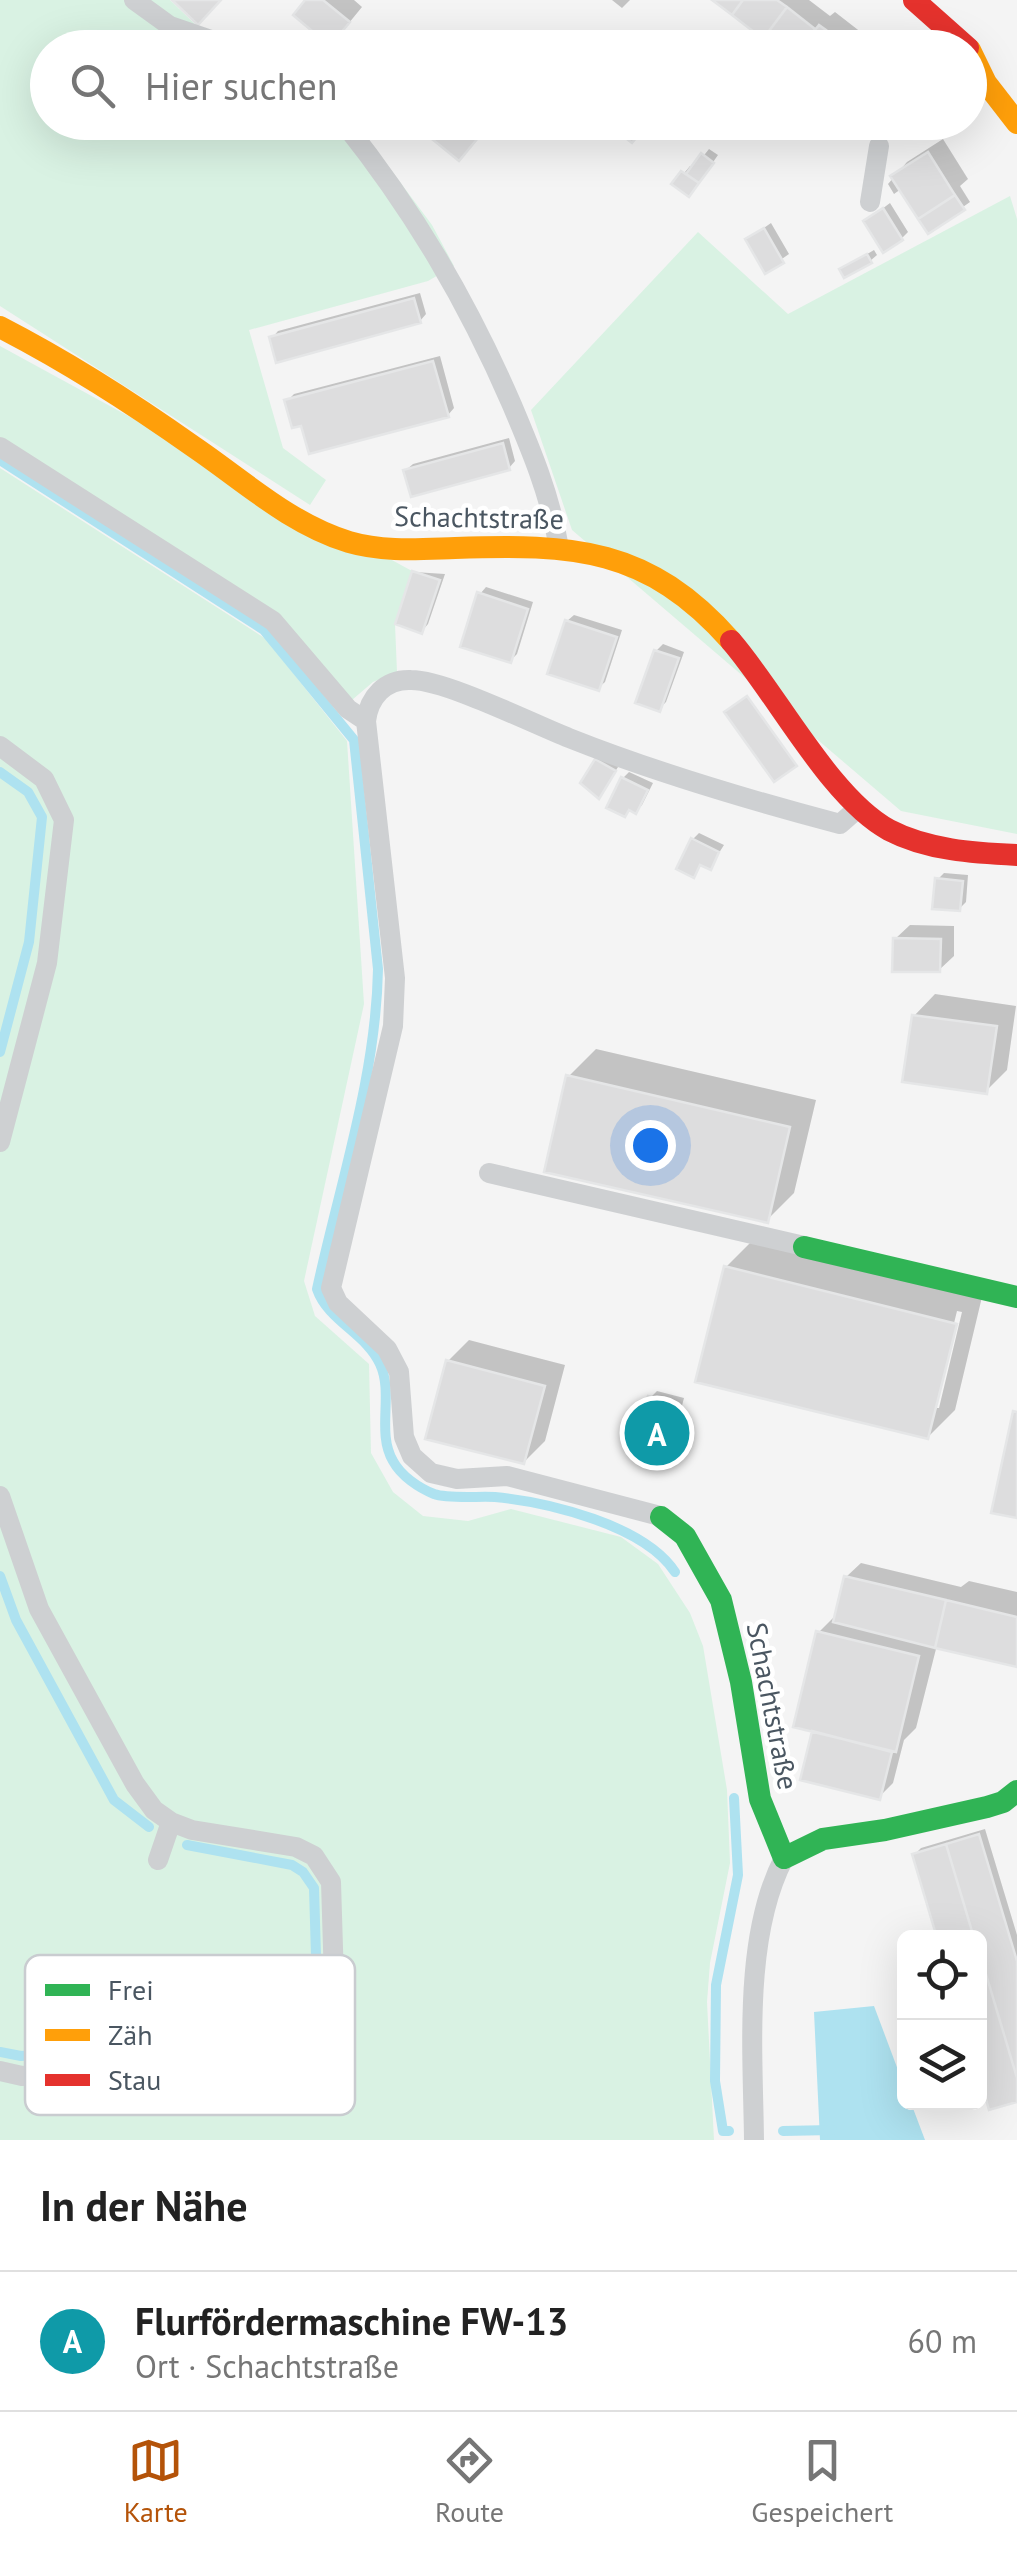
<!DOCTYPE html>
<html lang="de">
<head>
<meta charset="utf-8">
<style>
	:root { --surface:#fff; --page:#f6f6f6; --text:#222; --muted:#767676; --line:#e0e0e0; --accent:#b45309 }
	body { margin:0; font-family:"PT Sans",sans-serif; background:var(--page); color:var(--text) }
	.controls { position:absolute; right:30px; bottom:30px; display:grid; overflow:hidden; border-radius:15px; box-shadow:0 10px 40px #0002 }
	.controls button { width:90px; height:90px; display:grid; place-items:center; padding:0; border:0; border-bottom:2px solid var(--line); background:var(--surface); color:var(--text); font:50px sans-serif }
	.you { position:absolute; left:650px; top:1145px; width:35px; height:35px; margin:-25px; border:8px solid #fff; border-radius:50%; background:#1a73e8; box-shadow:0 0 0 15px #1a73e833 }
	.badge { display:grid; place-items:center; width:65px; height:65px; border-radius:50%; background:var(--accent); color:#fff; font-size:32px; font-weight:700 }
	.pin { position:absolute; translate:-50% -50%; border:5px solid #fff; box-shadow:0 2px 10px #0006 }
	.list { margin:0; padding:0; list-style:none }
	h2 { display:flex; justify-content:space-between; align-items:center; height:130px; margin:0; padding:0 40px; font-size:42px }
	h2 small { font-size:32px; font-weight:400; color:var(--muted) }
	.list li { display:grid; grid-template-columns:65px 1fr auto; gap:30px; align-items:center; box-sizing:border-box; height:140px; padding:0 40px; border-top:2px solid var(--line) }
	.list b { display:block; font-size:38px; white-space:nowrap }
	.list p { margin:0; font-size:32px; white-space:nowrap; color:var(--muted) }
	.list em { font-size:32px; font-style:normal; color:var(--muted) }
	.icon { flex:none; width:55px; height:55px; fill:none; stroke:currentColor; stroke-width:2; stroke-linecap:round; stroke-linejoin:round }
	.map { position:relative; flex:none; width:1017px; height:2140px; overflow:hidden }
	.search { position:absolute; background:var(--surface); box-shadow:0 10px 40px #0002; left:30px; right:30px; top:30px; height:110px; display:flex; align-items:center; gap:25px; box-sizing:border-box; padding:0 35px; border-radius:55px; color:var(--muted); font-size:38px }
	.sheet { height:270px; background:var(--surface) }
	nav { display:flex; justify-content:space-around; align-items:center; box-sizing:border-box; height:140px; border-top:2px solid var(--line); background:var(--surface); font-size:28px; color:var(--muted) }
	nav a { display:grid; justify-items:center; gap:5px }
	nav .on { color:var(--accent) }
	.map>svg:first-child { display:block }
</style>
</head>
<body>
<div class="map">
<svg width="1017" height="2140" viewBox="0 0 1017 2140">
	<rect width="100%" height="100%" fill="#f4f4f4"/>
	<path fill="#d9f2e3" d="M0 0H170L198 27 272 47 48 48V122L356 123 432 225 454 266 428 281 249 330 283 448 326 480 310 505 0 306Z
		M1010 196 1017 219V834L901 811 572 530 531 410 698 232 788 314Z
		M0 346 412 571 395 624 397 672 373 682 352 700 278 613 0 437Z
		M0 468 266 639 347 741 364 1004 304 1281 315 1316 369 1364 371 1453 393 1492 423 1516 468 1521 511 1509 621 1537 658 1564 690 1613 703 1646 727 1790 730 1863 710 1963 707 2002 714 2140H0Z"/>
	<path fill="#aee2f0" d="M874 2006 904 2086V2102L911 2103 925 2140H820L814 2012Z"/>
	<path fill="#0003" fill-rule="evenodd" d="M309 0H354L362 7 344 29Z
		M612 0H630L622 8Z
		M716 0H809L830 16 835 12 862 33 850 48H775Z
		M422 122 490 123 473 143Z
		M943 139 968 179 960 186 970 202 929 231 901 189 894 194 888 184 907 162Z
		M709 149 718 155 695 188 675 184 690 166 693 169Z
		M890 203 908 232 902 238 866 221Z
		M771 223 789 254 766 270 748 239Z
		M874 250 877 255 870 261 842 269Z
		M420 293 426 314 420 321 272 338 278 331Z
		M440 356 454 408 448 415 303 423 287 401 294 394Z
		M509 438 515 461 509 468 406 470 413 464Z
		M414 572 445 574 428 624 422 631Z
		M486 587 533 602 517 654 511 660 480 594Z
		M574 615 622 630 605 682 598 688 567 621Z
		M663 644 684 652 666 702 659 709 656 651Z
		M604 754 620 764 599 796 597 760Z
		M629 772 653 783 642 805 636 811 630 809 625 814 623 778Z
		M699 833 724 845 710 867 703 863 694 875 693 839Z
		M944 873 968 875 966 902 959 909 937 880Z
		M910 925 954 926V956L939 970 895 939Z
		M935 994 1016 1006 1007 1070 986 1091 914 1016Z
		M596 1049 816 1100 794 1193 767 1220 569 1076Z
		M753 1240 982 1297 955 1410 928 1437 726 1267ZM957 1311 962 1312 939 1408H933Z
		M469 1340 565 1365 545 1441 524 1462 448 1361Z
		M657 1391 684 1398 669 1455 663 1462 650 1398Z
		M861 1563 961 1587 969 1581 1017 1592V1664L937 1645 916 1728 904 1740 893 1783 879 1797 815 1730 819 1632 837 1614 846 1577Z
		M985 1829 1017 1935V2099L991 2107 980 2069V1938L915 1854 921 1848Z"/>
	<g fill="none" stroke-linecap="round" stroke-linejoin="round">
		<path stroke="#aee2f0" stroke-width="10" d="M0 460 264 630 354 740 378 969C376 1078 340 1183 317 1289 328 1321 366 1333 380 1364 394 1394 376 1432 393 1461 401 1476 419 1488 434 1494 448 1499 479 1496 495 1497 548 1502 644 1525 675 1572
			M0 772 28 792 42 817 29 942 0 1052
			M0 1576 16 1620 114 1800 149 1827
			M0 2052 21 2056 242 2039 275 2032 307 2015 317 1990 314 1888 303 1872 292 1865 187 1845
			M729 2131H723L715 2081 716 1985 738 1875 734 1798
			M783 2131 832 2130"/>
	</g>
	<path fill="#ddddde" stroke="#e5e6e7" stroke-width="2.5" d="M172 0H221L198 25Z
		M305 0H323L350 22 330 46 293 15Z
		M712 0H743L732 15Z
		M743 0H777L787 7 763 39 732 15Z
		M787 7 815 29 801 48H774L763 39Z
		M819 25 826 30 848 48H801Z
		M419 122H458L478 138 459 161 416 126Z
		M625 122H645L647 124 632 143 618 132Z
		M928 152 955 195 918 219 890 176Z
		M701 153 714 163 699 183 686 174Z
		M681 171 699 183 689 197 671 184Z
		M955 195 965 210 928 234 918 219Z
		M883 208 903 240 883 253 863 221Z
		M764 228 784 263 765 274 745 239Z
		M867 254 872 263 844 278 839 269Z
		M414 298 421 323 276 363 269 337Z
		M433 361 449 417 309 454 301 426 292 428 284 400Z
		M503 443 510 470 411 497 403 470Z
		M412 571 440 580 422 634 395 624Z
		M477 592 528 609 511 663 460 647Z
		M565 620 617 637 599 691 547 674Z
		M654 650 679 658 660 712 635 703Z
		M747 696 797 766 774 782 724 712Z
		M595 759 616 771 599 799 580 783Z
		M621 777 648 790 636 814 629 810 625 817 606 808Z
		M691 838 719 852 711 870 700 865 694 878 676 869Z
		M935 878 963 881 960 911 932 909Z
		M893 938 941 939 940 972H892Z
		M912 1015 997 1026 987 1094 902 1082Z
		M566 1075 790 1127 768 1223 544 1172Z
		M724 1266 957 1324 928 1439 695 1382Z
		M446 1360 545 1386 524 1464 425 1439Z
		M648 1396 679 1404 663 1464 633 1457Z
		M1013 1411 1017 1412V1518L991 1513Z
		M844 1576 946 1600 935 1648 833 1622Z
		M946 1600 1017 1617V1667L935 1648Z
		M816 1631 919 1656 896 1752 793 1727Z
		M812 1731 892 1752 880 1800 800 1780Z
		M979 1834 1017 1961V2078L980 1954V1938H974L946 1844Z
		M946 1844 974 1938H937L912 1854Z
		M980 1954 1017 2078V2102L989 2110 980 2078Z"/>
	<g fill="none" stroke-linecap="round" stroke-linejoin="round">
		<path stroke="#ced0d2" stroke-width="20" d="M134 0 170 26 234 48
			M343 122C414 211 467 301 512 405 531 450 550 495 558 543
			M870 202 879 146
			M0 447 273 621 348 709 366 721
			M0 746 44 779 64 820 47 963 0 1142
			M489 1173 804 1246
			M0 1496 39 1609 135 1784 154 1810 171 1822 192 1830 296 1847 314 1856 331 1882 335 2014 325 2032 297 2042 102 2070 22 2076 0 2071
			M660 1516 507 1476 457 1479 431 1473 412 1456 404 1437 399 1372 387 1349 338 1303 331 1288 393 1026 395 978 366 721C369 697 385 679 411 680 446 680 533 724 569 738 657 773 749 800 840 824L856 810
			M158 1860 171 1822
			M754 2140C753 2052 743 1937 784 1858"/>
		<path stroke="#30b455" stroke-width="22" d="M804 1247 1017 1297
			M661 1517 685 1536 721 1600 741 1682 760 1799 784 1858 823 1839 885 1830 987 1807 1003 1802 1017 1791"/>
		<path stroke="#ff9f0a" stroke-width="22" d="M970 50 986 83 1017 123
			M0 327C68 362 132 403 194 447 244 481 290 524 349 542 383 552 420 549 455 548 573 544 648 547 731 641"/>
		<path stroke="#e5322d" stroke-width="22" d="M914 0 968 48
			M731 641C777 694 830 798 889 830 927 850 974 853 1017 855"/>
	</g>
	<g text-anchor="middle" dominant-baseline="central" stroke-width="9" stroke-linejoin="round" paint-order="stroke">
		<g font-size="28" fill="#4a5661" stroke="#fff">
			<text transform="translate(479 517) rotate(1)">Schachtstraße</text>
			<text transform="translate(773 1706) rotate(79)">Schachtstraße</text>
		</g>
	</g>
	<rect x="25" y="1955" width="330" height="160" rx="15" fill="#fff" stroke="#c9ccd0" stroke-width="2.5"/>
	<rect x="45" y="1984" width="45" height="12" fill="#30b455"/>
	<rect x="45" y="2029" width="45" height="12" fill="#ff9f0a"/>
	<rect x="45" y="2074" width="45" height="12" fill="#e5322d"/>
	<g font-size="28" fill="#4a5661">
		<text x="108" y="2000">Frei</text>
		<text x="108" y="2045">Zäh</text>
		<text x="108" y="2090">Stau</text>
	</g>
</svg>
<div class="controls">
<button><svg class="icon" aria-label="locate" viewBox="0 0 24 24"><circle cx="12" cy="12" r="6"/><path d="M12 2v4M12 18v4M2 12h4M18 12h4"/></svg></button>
<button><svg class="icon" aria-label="layers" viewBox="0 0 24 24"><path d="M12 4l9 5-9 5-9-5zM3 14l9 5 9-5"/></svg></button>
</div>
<div class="you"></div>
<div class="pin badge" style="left:657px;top:1433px;background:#0f9aa8">A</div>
<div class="search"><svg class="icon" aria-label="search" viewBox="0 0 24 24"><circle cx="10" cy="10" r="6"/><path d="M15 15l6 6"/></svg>Hier suchen</div>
</div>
<section class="sheet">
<h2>In der Nähe<small></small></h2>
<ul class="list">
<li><span class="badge" style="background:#0f9aa8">A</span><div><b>Flurfördermaschine FW-13</b><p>Ort · Schachtstraße</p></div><em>60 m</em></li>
</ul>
</section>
<nav>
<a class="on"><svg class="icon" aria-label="map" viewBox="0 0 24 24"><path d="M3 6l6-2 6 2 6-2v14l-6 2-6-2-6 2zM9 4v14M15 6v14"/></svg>Karte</a>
<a><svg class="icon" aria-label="directions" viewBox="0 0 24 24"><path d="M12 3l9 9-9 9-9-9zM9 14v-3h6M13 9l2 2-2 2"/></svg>Route</a>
<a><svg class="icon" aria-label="saved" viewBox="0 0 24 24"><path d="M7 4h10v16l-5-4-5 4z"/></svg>Gespeichert</a>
</nav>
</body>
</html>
